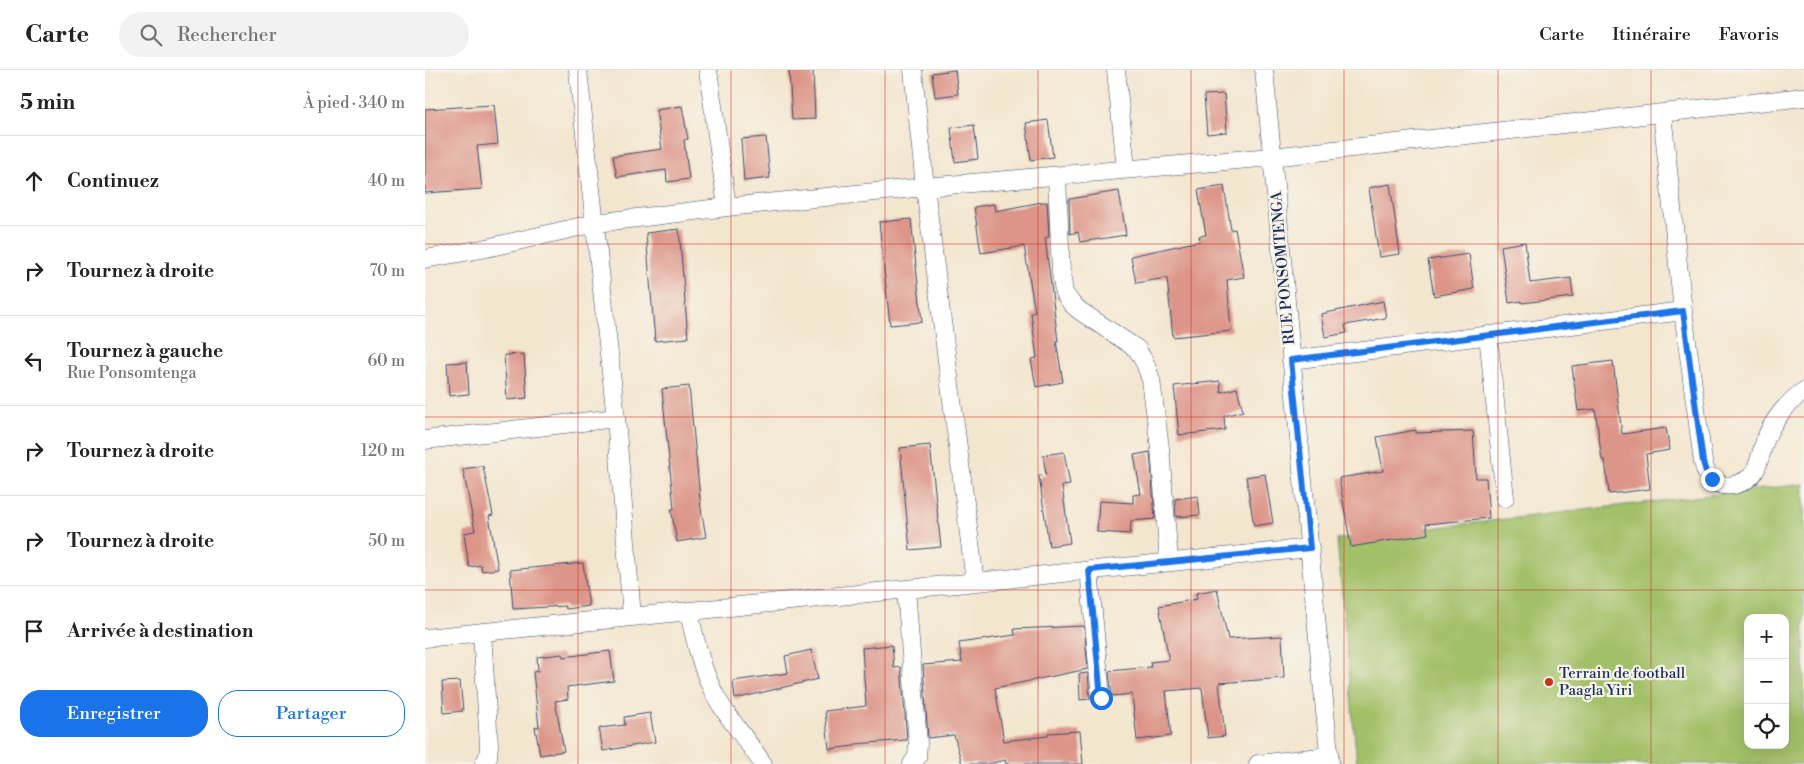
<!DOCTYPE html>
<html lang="fr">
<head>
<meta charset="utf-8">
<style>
	:root { --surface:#fff; --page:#f2f2f2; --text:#222; --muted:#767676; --line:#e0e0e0; --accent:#1a73e8 }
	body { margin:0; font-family:"Libre Bodoni",serif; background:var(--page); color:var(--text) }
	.controls { position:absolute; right:15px; bottom:15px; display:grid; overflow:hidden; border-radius:10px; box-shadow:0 5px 20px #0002 }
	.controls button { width:45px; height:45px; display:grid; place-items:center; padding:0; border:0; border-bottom:1px solid var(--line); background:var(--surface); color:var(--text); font:25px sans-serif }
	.stop { position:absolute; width:15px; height:15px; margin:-11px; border:4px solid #1a73e8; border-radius:50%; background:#fff }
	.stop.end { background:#1a73e8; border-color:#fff; box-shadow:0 1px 5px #0008 }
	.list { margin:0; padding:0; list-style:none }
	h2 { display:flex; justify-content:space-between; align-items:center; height:65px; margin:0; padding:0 20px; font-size:21px }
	h2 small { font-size:16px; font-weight:400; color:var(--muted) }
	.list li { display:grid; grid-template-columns:32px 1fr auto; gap:15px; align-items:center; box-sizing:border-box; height:90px; padding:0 20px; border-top:1px solid var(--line) }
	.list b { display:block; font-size:19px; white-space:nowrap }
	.list p { margin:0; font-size:16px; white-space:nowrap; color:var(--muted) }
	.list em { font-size:16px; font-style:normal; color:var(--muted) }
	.actions { display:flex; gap:10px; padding:15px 20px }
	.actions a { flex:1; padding:11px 0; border:1px solid var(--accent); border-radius:20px; text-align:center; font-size:18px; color:var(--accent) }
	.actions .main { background:var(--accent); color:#fff }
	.icon { flex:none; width:28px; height:28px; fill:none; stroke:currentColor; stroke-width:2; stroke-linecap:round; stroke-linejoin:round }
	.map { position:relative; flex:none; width:1379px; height:694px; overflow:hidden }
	header { display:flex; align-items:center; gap:30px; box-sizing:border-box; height:70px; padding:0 25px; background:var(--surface); border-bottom:1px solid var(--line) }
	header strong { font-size:24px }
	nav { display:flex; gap:28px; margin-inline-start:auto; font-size:18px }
	.search { width:350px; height:45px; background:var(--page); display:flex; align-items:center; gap:12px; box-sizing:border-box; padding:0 18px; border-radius:28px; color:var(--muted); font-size:19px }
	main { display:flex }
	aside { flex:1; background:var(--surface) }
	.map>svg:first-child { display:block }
</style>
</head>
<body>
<header>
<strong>Carte</strong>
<div class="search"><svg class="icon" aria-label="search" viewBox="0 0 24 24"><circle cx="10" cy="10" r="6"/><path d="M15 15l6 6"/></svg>Rechercher</div>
<nav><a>Carte</a><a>Itinéraire</a><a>Favoris</a></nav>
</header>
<main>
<aside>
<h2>5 min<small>À pied · 340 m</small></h2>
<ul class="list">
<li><svg class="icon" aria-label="ahead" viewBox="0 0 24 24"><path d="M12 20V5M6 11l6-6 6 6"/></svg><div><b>Continuez</b></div><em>40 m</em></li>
<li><svg class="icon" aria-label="right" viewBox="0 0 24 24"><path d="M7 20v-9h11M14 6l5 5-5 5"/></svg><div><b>Tournez à droite</b></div><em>70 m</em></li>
<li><svg class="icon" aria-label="left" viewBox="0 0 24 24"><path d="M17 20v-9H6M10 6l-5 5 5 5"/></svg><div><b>Tournez à gauche</b><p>Rue Ponsomtenga</p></div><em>60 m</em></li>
<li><svg class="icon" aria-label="right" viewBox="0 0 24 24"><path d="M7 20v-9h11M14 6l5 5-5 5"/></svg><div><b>Tournez à droite</b></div><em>120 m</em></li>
<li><svg class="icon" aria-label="right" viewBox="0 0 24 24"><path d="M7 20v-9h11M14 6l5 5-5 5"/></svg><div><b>Tournez à droite</b></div><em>50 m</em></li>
<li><svg class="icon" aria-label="arrive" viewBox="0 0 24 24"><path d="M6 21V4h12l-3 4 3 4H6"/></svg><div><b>Arrivée à destination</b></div></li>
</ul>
<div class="actions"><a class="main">Enregistrer</a><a>Partager</a></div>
</aside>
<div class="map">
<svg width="1379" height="694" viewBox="0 0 1379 694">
	<rect width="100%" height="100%" fill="#f7f3e8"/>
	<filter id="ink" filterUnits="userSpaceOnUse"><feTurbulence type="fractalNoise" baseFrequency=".02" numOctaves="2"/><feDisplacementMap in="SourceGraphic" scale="10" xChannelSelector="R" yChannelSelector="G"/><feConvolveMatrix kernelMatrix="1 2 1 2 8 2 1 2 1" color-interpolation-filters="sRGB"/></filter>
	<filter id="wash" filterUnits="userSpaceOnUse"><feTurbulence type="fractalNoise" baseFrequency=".0096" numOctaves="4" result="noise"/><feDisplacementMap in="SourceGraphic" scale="20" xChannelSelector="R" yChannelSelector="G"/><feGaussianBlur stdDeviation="1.12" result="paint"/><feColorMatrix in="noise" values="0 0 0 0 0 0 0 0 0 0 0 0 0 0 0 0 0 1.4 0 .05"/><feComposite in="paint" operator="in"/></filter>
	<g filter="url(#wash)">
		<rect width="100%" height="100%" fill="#f3e6cf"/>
		<path fill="#a2c067" stroke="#5e7862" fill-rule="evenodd" d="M1379 414V694H932L912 469ZM1323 548H1360V675H1323Z"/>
		<g id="blocks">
			<path fill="#dc9588" d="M364 0H388L390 49 367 50Z
				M530 0 533 24 510 27 507 3Z
				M799 24 802 62 782 64 779 25Z
				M69 35 73 74 52 76 57 119 0 123V39Z
				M257 36 263 69 259 70 264 109 242 112 241 100 192 107 188 86 237 79 231 40Z
				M623 50 628 87 606 90 601 53Z
				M549 55 553 89 530 92 526 58Z
				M341 67 345 108 319 111 316 69Z
				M965 114 975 184 954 187 944 118Z
				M799 116 806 160 810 159 819 207 802 210 806 261 748 267 742 208 711 213 706 186 775 171 774 166 781 165 773 120Z
				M694 121 701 165 655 172 653 162 645 164 644 129Z
				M617 132H622L624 167 620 168 633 271H631L638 312 611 317 606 289 612 288 606 243 610 242 599 176 556 183 549 137 569 134 570 141Z
				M486 149 497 252 465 255 454 152Z
				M254 159 263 268 230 271 221 163Z
				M1100 172 1105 213 1146 208 1148 227 1097 233 1096 231 1084 233 1076 176Z
				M1044 184 1049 219 1009 226 1003 190Z
				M958 231 961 248 920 255 922 263 900 267 896 244Z
				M99 284 102 328 82 330 79 285Z
				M1188 291 1197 364 1241 358 1245 380 1221 384 1225 419 1184 424 1180 390H1177L1170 339 1153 341 1147 296Z
				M42 292 44 324 24 326 22 293Z
				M795 311 796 322 812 318 818 341 799 346 800 360 754 365 749 316Z
				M264 316 276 439 281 467 252 472 246 439H249L237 319Z
				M991 360V363L1048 361 1051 408H1061L1064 448 1001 454 1003 464 926 477 914 408 958 401 952 367Z
				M505 375 516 477 485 480 475 378Z
				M639 382 645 415 637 416 645 473 624 476 614 406 621 405 618 385Z
				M725 382 730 449 706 451 705 464 672 462 674 431 708 433V425L716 424 709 385Z
				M58 396 68 445 64 446 73 499 57 501 56 495 44 497 39 463 50 461 38 399Z
				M840 404 848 453 829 456 821 407Z
				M773 426 775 445 751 447 750 429Z
				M158 493 164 536 141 539 140 536 88 539 85 500Z
				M792 519 803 569 857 566 859 608 794 613 800 666 783 668 777 618 741 621 746 666 712 670 707 624 687 626 684 601 726 597 725 592 744 590 734 536 772 529 771 523Z
				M659 556 663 599 570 618 579 671 623 666V663L655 661 658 694H581L580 690 563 694H537L529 665 503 668 498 595 537 592 534 573 590 565 589 559Z
				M467 575 469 598 476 597 482 670 430 674V676L404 679 400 641 441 636 437 578Z
				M386 580 393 609 310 629 308 611 363 603 360 586Z
				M185 581 189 611 142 617 143 629 130 631 139 681 115 685 110 657H114L108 602 113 601 112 587 137 584 138 587Z
				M663 603 665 629 655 630 654 604Z
				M35 611 38 641 19 643 17 612Z
				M225 643 230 672 178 681 174 658 200 655 199 647Z"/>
		</g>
	</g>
	<g filter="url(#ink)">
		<use href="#blocks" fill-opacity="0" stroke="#3b4a6f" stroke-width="1"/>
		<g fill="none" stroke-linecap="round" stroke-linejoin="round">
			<defs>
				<path id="street" d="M153 0 191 348 207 547
					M283 0 302 137
					M488 0 500 117 550 512
					M691 0 701 99
					M839 0 905 694
					M1237 43 1258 241 1278 392C1280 399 1281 404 1286 409 1299 421 1321 415 1330 401 1335 391 1337 378 1341 368 1348 350 1363 332 1379 321
					M632 106 636 202 639 223 647 234 655 241 712 279 720 293 726 310 735 378 744 492
					M0 189 57 179 171 153 302 137 500 117 847 87 1379 27
					M1063 265 1080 428
					M866 290 1258 241
					M0 370 191 348
					M664 500 676 628
					M481 519 493 674 492 687 487 694
					M264 542C270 570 277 601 291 627 305 651 323 671 338 694
					M57 562 64 675 63 687 59 694
					M0 568 885 478
					M833 694 904 686"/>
			</defs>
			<use href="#street" stroke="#3b4a6f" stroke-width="19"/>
			<use href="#street" stroke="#fff" stroke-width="18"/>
		</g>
	</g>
	<g fill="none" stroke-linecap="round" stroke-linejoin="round" filter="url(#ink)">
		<path stroke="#1a73e8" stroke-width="6" d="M676 628 664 500 885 478 866 290 1258 241 1278 392 1281 402 1287 409"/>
	</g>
	<path fill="none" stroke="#c8321e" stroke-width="1" stroke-opacity="0.55" d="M153 0V694M306 0V694M460 0V694M613 0V694M766 0V694M919 0V694M1073 0V694M1226 0V694M0 174H1379M0 347H1379M0 520H1379"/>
	<circle fill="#c8321e" stroke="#f7f3e8" stroke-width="2" cx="1124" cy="612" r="5"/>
	<g text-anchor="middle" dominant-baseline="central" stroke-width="4.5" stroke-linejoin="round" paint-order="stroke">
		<g font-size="15" fill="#1b2f5e" stroke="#f7f3e8">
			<text transform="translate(858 198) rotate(-95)">RUE PONSOMTENGA</text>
		</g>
		<g font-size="15" fill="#1b2f5e" stroke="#f7f3e8" text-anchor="start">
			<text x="1134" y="603">Terrain de football<tspan x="1134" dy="17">Paagla Yiri</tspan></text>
		</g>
	</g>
</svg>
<div class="controls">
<button>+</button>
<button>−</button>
<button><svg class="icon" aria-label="locate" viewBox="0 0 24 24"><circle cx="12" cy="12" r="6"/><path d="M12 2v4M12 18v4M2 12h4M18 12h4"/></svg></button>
</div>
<div class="stop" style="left:676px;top:628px"></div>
<div class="stop end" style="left:1287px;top:409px"></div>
</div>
</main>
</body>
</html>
